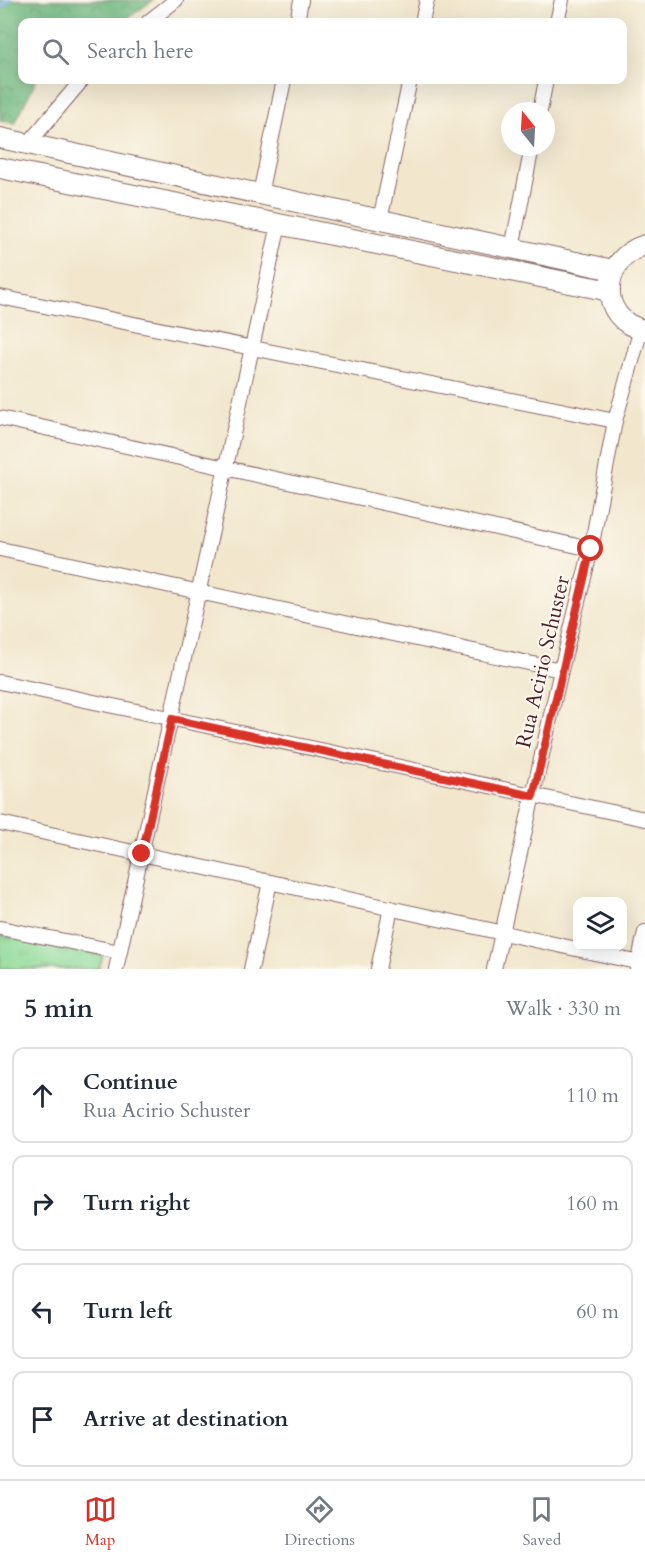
<!DOCTYPE html>
<html lang="en">
<head>
<meta charset="utf-8">
<style>
	:root { --surface:#fff; --page:#f2f2f3; --text:#1f2937; --muted:#747a83; --line:#e0e1e3; --accent:#d93025 }
	body { margin:0; font-family:Cardo,serif; background:var(--page); color:var(--text) }
	.controls { position:absolute; right:18px; bottom:18px; display:grid; overflow:hidden; border-radius:12px; box-shadow:0 6px 24px #0002 }
	.controls button { width:54px; height:54px; display:grid; place-items:center; padding:0; border:0; border-bottom:2px solid var(--line); background:var(--surface); color:var(--text); font:30px sans-serif }
	.compass { position:absolute; left:501px; top:102px; width:54px; height:54px; border-radius:50%; background:var(--surface); box-shadow:0 6px 24px #0002; rotate:342deg }
	.stop { position:absolute; width:18px; height:18px; margin:-14px; border:4px solid #d93025; border-radius:50%; background:#fff }
	.stop.end { background:#d93025; border-color:#fff; box-shadow:0 2px 6px #0008 }
	.list { margin:0; padding:0; list-style:none }
	h2 { display:flex; justify-content:space-between; align-items:center; height:78px; margin:0; padding:0 24px; font-size:26px }
	h2 small { font-size:20px; font-weight:400; color:var(--muted) }
	.list li { display:grid; grid-template-columns:39px 1fr auto; gap:18px; align-items:center; box-sizing:border-box; height:96px; margin:0 12px 12px; padding:0 12px; border:2px solid var(--line); border-radius:12px }
	.list b { display:block; font-size:22px; white-space:nowrap }
	.list p { margin:0; font-size:20px; white-space:nowrap; color:var(--muted) }
	.list em { font-size:20px; font-style:normal; color:var(--muted) }
	.icon { flex:none; width:33px; height:33px; fill:none; stroke:currentColor; stroke-width:2; stroke-linecap:round; stroke-linejoin:round }
	.map { position:relative; flex:none; width:645px; height:969px; overflow:hidden }
	.search { position:absolute; background:var(--surface); box-shadow:0 6px 24px #0002; left:18px; right:18px; top:18px; height:66px; display:flex; align-items:center; gap:15px; box-sizing:border-box; padding:0 21px; border-radius:12px; color:var(--muted); font-size:22px }
	.sheet { height:510px; background:var(--surface) }
	nav { display:flex; justify-content:space-around; align-items:center; box-sizing:border-box; height:84px; border-top:2px solid var(--line); background:var(--surface); font-size:16px; color:var(--muted) }
	nav a { display:grid; justify-items:center; gap:3px }
	nav .on { color:var(--accent) }
	.map>svg:first-child { display:block }
</style>
</head>
<body>
<div class="map">
<svg width="645" height="969" viewBox="0 0 645 969">
	<defs>
		<pattern id="forest-crowns" width="20" height="18" patternUnits="userSpaceOnUse" patternTransform="scale(1.5)"><rect width="20" height="18" fill="#70ba80"/><path d="M2 6a3 3 0 1 1 6 0M12 15a3 3 0 1 1 6 0" fill="none" stroke="#5e9769"/></pattern>
		<pattern id="park-tufts" width="24" height="20" patternUnits="userSpaceOnUse" patternTransform="scale(1.5)"><rect width="24" height="20" fill="#8bda98"/><path d="M3 7l-1-3M5 7V3M7 7l1-3M15 17l-1-3M17 17v-4M19 17l1-3" fill="none" stroke="#79bb83"/></pattern>
	</defs>
	<rect width="100%" height="100%" fill="#fbf7ec"/>
	<filter id="ink" filterUnits="userSpaceOnUse"><feTurbulence type="fractalNoise" baseFrequency=".0167" numOctaves="2"/><feDisplacementMap in="SourceGraphic" scale="12" xChannelSelector="R" yChannelSelector="G"/><feConvolveMatrix kernelMatrix="1 2 1 2 8 2 1 2 1" color-interpolation-filters="sRGB"/></filter>
	<filter id="wash" filterUnits="userSpaceOnUse"><feTurbulence type="fractalNoise" baseFrequency=".008" numOctaves="4" result="noise"/><feDisplacementMap in="SourceGraphic" scale="24" xChannelSelector="R" yChannelSelector="G"/><feGaussianBlur stdDeviation="1.35" result="paint"/><feColorMatrix in="noise" values="0 0 0 0 0 0 0 0 0 0 0 0 0 0 0 0 0 1.4 0 .05"/><feComposite in="paint" operator="in"/></filter>
	<g filter="url(#wash)">
		<rect width="100%" height="100%" fill="#f2e7cd"/>
		<path fill="url(#forest-crowns)" stroke="#5d6c56" stroke-width="1.5" d="M0 0H153L122 22H22V80H36L15 123 0 121Z"/>
		<path fill="url(#park-tufts)" stroke="#6a7c62" stroke-width="1.5" d="M0 935 103 955 99 969H0Z"/>
		<g fill="none" stroke-linecap="round" stroke-linejoin="round">
			<path stroke="#80b3ed" stroke-width="4.5" d="M0 7 9 0"/>
		</g>
	</g>
	<g filter="url(#ink)">
		<g fill="none" stroke-linecap="round" stroke-linejoin="round">
			<defs>
				<path id="street" d="M148 22 176 0
					M297 22 301 0
					M422 22 427 0
					M557 22 562 0
					M540 111 546 80
					M28 144 82 80
					M260 194 284 80
					M380 220 410 80
					M512 248 532 147
					M0 297 615 421
					M0 418 591 549
					M0 549 561 670
					M0 682 645 819
					M0 823 645 964
					M0 928 120 952
					M116 969 279 224
					M251 969 270 882
					M378 969 391 908
					M494 969 561 670 591 549 615 421 641 329
					M637 969 645 932"/>
				<path id="secondary" d="M0 138 613 270
					M0 168 610 291
					M645 245C599 259 597 321 645 330"/>
			</defs>
			<use href="#street" stroke="#856564" stroke-width="16"/>
			<use href="#secondary" stroke="#856564" stroke-width="22"/>
			<use href="#street" stroke="#fff" stroke-width="14"/>
			<use href="#secondary" stroke="#fff" stroke-width="20"/>
		</g>
	</g>
	<g fill="none" stroke-linecap="round" stroke-linejoin="round" filter="url(#ink)">
		<path stroke="#d93025" stroke-width="8" d="M142 854 172 719 533 796 591 549"/>
	</g>
	<g text-anchor="middle" dominant-baseline="central" stroke-width="4.5" stroke-linejoin="round" paint-order="stroke">
		<g font-size="21" fill="#4a1f2b" stroke="#fbf7ec">
			<text transform="translate(543 662) rotate(-77)">Rua Acirio Schuster</text>
		</g>
	</g>
</svg>
<div class="controls">
<button><svg class="icon" aria-label="layers" viewBox="0 0 24 24"><path d="M12 4l9 5-9 5-9-5zM3 14l9 5 9-5"/></svg></button>
</div>
<svg class="compass" viewBox="-18 -18 36 36"><path d="M0-13l5 13h-10z" fill="#e53935"/><path d="M0 13l5-13h-10z" fill="#747a83"/></svg>
<div class="stop" style="left:591px;top:549px"></div>
<div class="stop end" style="left:142px;top:854px"></div>
<div class="search"><svg class="icon" aria-label="search" viewBox="0 0 24 24"><circle cx="10" cy="10" r="6"/><path d="M15 15l6 6"/></svg>Search here</div>
</div>
<section class="sheet">
<h2>5 min<small>Walk · 330 m</small></h2>
<ul class="list">
<li><svg class="icon" aria-label="ahead" viewBox="0 0 24 24"><path d="M12 20V5M6 11l6-6 6 6"/></svg><div><b>Continue</b><p>Rua Acirio Schuster</p></div><em>110 m</em></li>
<li><svg class="icon" aria-label="right" viewBox="0 0 24 24"><path d="M7 20v-9h11M14 6l5 5-5 5"/></svg><div><b>Turn right</b></div><em>160 m</em></li>
<li><svg class="icon" aria-label="left" viewBox="0 0 24 24"><path d="M17 20v-9H6M10 6l-5 5 5 5"/></svg><div><b>Turn left</b></div><em>60 m</em></li>
<li><svg class="icon" aria-label="arrive" viewBox="0 0 24 24"><path d="M6 21V4h12l-3 4 3 4H6"/></svg><div><b>Arrive at destination</b></div></li>
</ul>
</section>
<nav>
<a class="on"><svg class="icon" aria-label="map" viewBox="0 0 24 24"><path d="M3 6l6-2 6 2 6-2v14l-6 2-6-2-6 2zM9 4v14M15 6v14"/></svg>Map</a>
<a><svg class="icon" aria-label="directions" viewBox="0 0 24 24"><path d="M12 3l9 9-9 9-9-9zM9 14v-3h6M13 9l2 2-2 2"/></svg>Directions</a>
<a><svg class="icon" aria-label="saved" viewBox="0 0 24 24"><path d="M7 4h10v16l-5-4-5 4z"/></svg>Saved</a>
</nav>
</body>
</html>
